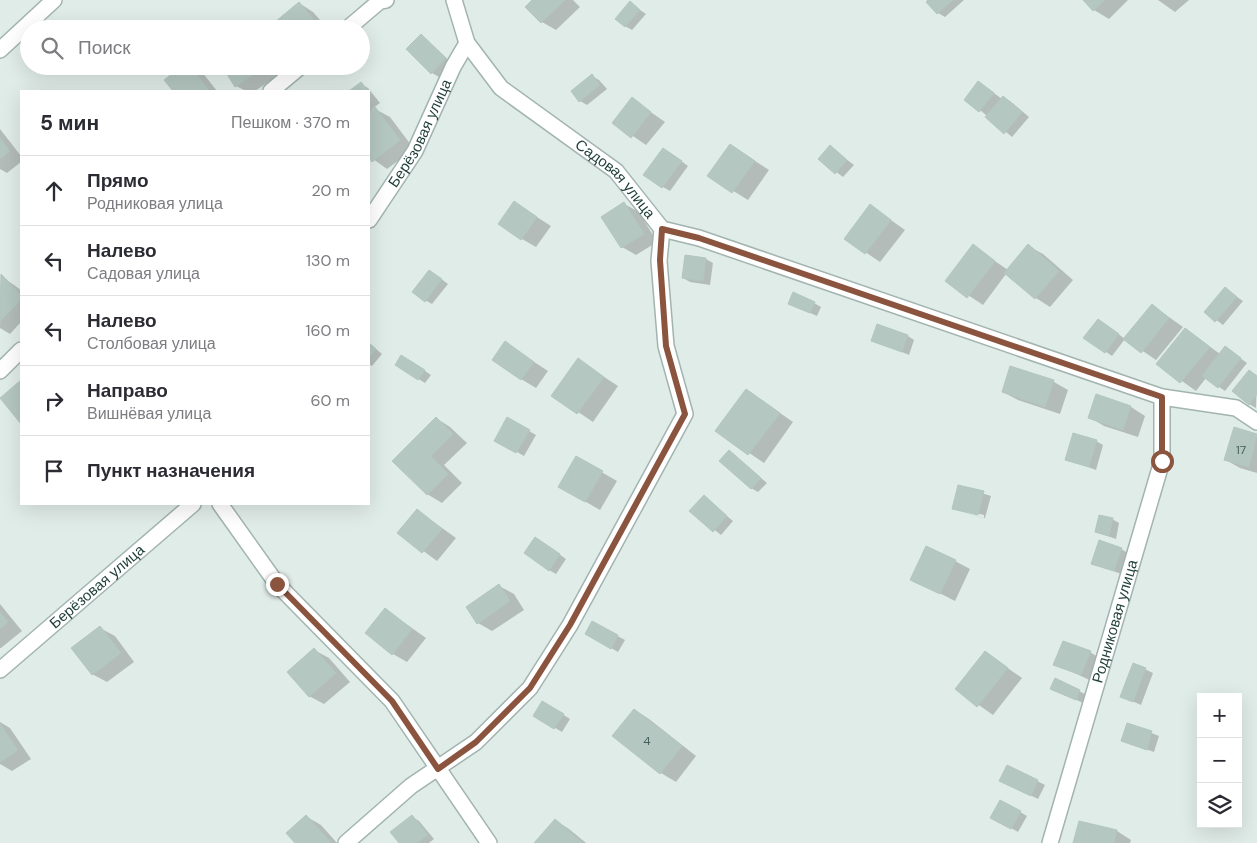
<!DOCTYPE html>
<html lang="ru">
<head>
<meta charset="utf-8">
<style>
	:root { --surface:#fff; --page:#f7f7f7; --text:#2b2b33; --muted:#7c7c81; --line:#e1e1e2 }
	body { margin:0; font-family:"DM Sans",sans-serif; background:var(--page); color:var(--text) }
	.controls { position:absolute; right:15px; bottom:15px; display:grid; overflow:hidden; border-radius:0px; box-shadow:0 5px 20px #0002 }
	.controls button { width:45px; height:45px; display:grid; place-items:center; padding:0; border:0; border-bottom:1px solid var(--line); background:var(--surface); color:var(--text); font:25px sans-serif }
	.stop { position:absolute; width:15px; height:15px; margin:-11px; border:4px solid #8a543f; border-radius:50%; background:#fff }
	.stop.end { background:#8a543f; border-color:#fff; box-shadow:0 1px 5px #0008 }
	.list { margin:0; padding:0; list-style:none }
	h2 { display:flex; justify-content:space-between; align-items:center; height:65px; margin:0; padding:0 20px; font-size:21px }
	h2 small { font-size:16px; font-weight:400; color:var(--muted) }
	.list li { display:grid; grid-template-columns:32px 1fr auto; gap:15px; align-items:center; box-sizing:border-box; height:70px; padding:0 20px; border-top:1px solid var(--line) }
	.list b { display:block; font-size:19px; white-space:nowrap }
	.list p { margin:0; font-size:16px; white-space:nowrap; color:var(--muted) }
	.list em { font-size:16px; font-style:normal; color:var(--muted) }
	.icon { flex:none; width:28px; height:28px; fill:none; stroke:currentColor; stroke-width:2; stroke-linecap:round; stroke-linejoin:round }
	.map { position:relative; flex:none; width:1257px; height:843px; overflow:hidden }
	.search { position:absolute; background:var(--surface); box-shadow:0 5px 20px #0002; left:20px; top:20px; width:350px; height:55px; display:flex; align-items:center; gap:12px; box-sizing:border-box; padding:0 18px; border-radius:28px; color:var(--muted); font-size:19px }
	.panel { position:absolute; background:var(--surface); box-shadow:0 5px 20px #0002; left:20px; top:90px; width:350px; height:415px; border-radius:0px }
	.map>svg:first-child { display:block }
</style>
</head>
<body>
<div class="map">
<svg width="1257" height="843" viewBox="0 0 1257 843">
	<rect width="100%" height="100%" fill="#e0ece8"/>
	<path fill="#0003" d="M534 0H573L580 7 556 30 542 22Z
		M930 0H964L945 17 938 13Z
		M1084 0H1128L1109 19 1094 10Z
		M1158 0H1189L1175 12Z
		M299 3 313 12 328 29H282Z
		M630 3 646 14 632 30 625 26Z
		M421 36 452 63 439 77 432 73Z
		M184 66H191L202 72 217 91H174L166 80Z
		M223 66H275L280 74 255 91H246L236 86Z
		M592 76 599 80 607 89 587 105 580 101Z
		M979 82 1002 99 1003 97 1010 101 1029 117 1012 137 980 110Z
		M361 84 368 88 380 103 373 108 390 117 414 149 387 169 369 156V91H351Z
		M632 99 665 122 646 145 614 123Z
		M0 129 21 156V162L7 173 0 169Z
		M730 145 769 170 748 200 709 176Z
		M830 147 854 165 843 177 819 159Z
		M670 153 688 166 670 191 663 187Z
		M515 203 551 226 536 247 522 239Z
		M624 204 639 212 657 242 636 255 622 247Z
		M871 206 905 230 880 262 846 239Z
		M973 246 1008 270 1028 246 1043 254 1073 280 1050 307 1036 298 1006 274 983 305 947 281Z
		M686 256 706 259 713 263 710 285 690 282 683 278Z
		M436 275 448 284 432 304 425 300Z
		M1 276 21 290V322L10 334 0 328Z
		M1225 289 1243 301 1223 325 1206 312Z
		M814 303 821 307 817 316 797 307Z
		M1152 305 1183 327 1156 360 1125 339 1112 356 1085 337 1105 324 1125 339Z
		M1186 329 1220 354 1225 347 1247 363 1225 391 1206 378 1196 391 1158 364Z
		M908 336 914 340 909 355 873 340Z
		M369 343 382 354 372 366 369 364Z
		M505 343 548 371 536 388 521 379Z
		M409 360 431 375 425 383 396 365Z
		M578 360 618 386 593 422 553 395Z
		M1011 367 1054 382 1068 390 1060 414 1018 400 1003 392Z
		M1249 371 1257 376 1256 408 1249 404Z
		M747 390 793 422 764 463 717 431Z
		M1097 396 1131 407 1145 416 1138 437 1104 426 1089 417Z
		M436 418 450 427 467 443 444 465 462 483 442 503 427 494 394 461Z
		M508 419 536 435 524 456 496 440Z
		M1234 429 1257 435V473L1240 468 1226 460Z
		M1096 441 1103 445 1096 470 1067 459Z
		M730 452 767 483 758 492 751 488Z
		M577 458 617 481 600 510 560 487Z
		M959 486 991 496 985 518 960 512 984 518V515L959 509V511L953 508Z
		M704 497 733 521 721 535 691 511Z
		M417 510 456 538 437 561 399 533Z
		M1112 519 1119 523 1116 539 1096 532Z
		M542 542 566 559 556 574 549 570Z
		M1121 549 1128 553 1121 574 1092 563Z
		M955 561 970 569 955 601 912 579Z
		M499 586 514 594 524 610 492 631 478 623Z
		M0 604 22 631 1 648H0Z
		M385 609 426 638 407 662 393 654Z
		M593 623 625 640 618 652 587 634Z
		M100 628 115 636 134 662 107 682 92 674Z
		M314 650 329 658 350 682 324 704 309 696Z
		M1090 652 1104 661 1096 683 1055 664Z
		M986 653 1022 678 993 715 956 689Z
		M1134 664 1153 673 1141 705 1121 696Z
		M1056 680 1087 695 1083 703 1059 692Z
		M543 702 570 719 562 732 535 716Z
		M635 710 649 719 696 756 676 782 661 773 614 736Z
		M0 722 10 728 31 759 12 771 0 764Z
		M1128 724 1159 736 1154 752 1123 741Z
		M1007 766 1045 785 1038 799 1007 784Z
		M1001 801 1027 816 1018 832 992 817Z
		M307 817 321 825 337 843H297Z
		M412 817 419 821 434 839 429 843H400Z
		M555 820 569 829 586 843H535Z
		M1080 822 1117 831 1131 840 1130 843H1074Z"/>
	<path fill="#b5c7c1" stroke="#b2c6bf" d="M532 0H565L541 23 525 7Z
		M928 0H953L937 14 926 2Z
		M1083 0H1105L1093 11Z
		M630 1 640 10 625 27 615 19Z
		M299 2 318 25 313 29H281L275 22Z
		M421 34 446 58 431 74 406 49Z
		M182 66H190L208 89 205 91H173L164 80Z
		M222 66H266L235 87Z
		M592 74 600 85 579 102 571 91Z
		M978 81 994 93 979 112 964 100Z
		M361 82 368 91H349Z
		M1003 96 1022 112 1004 134 985 117Z
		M632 97 651 112 631 138 612 123Z
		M375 107 400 140 372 162 369 158V112Z
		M0 138 10 151 0 159Z
		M730 144 755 161 732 193 707 176Z
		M830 145 847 160 835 174 818 159Z
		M663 148 682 161 662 188 643 175Z
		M514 201 537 217 521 240 498 224Z
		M624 202 644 234 621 248 601 217Z
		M870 204 891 220 865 254 844 239Z
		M973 244 995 261 967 298 945 281Z
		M1028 244 1059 271 1035 299 1004 273Z
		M685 255 706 258 703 281 682 278Z
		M429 270 442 279 425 302 412 292Z
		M1 274 21 295V300L0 321Z
		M1225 287 1237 297 1215 322 1204 312Z
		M793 292 815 302 810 313 788 304Z
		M1152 304 1169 318 1141 353 1123 339Z
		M1098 319 1119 334 1105 353 1083 338Z
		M877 324 908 335 902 352 871 341Z
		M1185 328 1210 347 1180 383 1156 364Z
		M505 341 534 362 521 380 492 360Z
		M369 343 376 349 369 358Z
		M1225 346 1241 358 1218 388 1202 376Z
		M401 355 425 370 418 380 395 365Z
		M578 358 604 377 577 414 551 396Z
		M1010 366 1054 380 1045 407 1002 392Z
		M1249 370 1257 376V394L1249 405 1232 391Z
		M21 380V424L0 398Z
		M746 389 780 413 748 455 715 431Z
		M1096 394 1131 406 1123 430 1088 418Z
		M436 417 453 434 431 456 448 474 427 495 392 461Z
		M507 417 530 430 516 453 494 441Z
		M1234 427 1257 434 1249 467 1224 460Z
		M1073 433 1097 440 1089 467 1065 460Z
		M729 450 761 478 751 489 719 461Z
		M576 456 603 471 585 502 558 487Z
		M958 485 984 491 978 515 952 509Z
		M704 495 727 516 713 532 689 511Z
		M417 509 442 529 422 553 397 533Z
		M1099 515 1113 518 1109 536 1095 532Z
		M535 537 560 554 549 571 524 553Z
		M1099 540 1122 548 1114 571 1091 564Z
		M926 546 956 560 940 594 910 580Z
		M499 584 510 601 477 624 466 607Z
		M385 608 412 629 392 655 365 633Z
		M0 612 8 622 0 629Z
		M592 621 618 635 611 649 585 634Z
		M100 626 121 653 92 675 71 648Z
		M1063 641 1091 651 1081 675 1053 665Z
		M314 648 336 673 309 697 287 672Z
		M985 651 1008 668 977 707 955 689Z
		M1133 663 1146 668 1133 702 1120 697Z
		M1055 678 1080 690 1076 700 1050 689Z
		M542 701 564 714 554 729 533 716Z
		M634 709 682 746 660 774 612 736Z
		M1127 723 1152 731 1147 750 1121 741Z
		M0 724 18 750 0 762Z
		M1007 765 1038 780 1031 796 999 781Z
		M1000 800 1021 811 1011 829 990 818Z
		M306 815 331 842 330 843H295L286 833Z
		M412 815 428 835 417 843H399L390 832Z
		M555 819 583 843H534Z
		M1079 821 1117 830 1114 843H1073Z"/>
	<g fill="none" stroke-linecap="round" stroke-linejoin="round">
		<defs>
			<path id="lane" d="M220 504 277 584 392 701 489 843
				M346 843 411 786 476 742 530 688 570 625 685 414 666 346 659 261 662 229"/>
			<g id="street">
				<path id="s1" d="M454 0 467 43 501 88 616 171 662 229 699 238 1162 397 1236 408 1257 422"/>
				<path d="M347 29 380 1 386 0"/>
				<path d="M0 50 54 0"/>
				<path d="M271 91 301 66"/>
				<path id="s2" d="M369 220 415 151 453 67 467 43"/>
				<path d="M0 371 21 350"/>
				<path id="s3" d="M0 670 193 504"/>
				<path id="s4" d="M1050 843 1162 461V397"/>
			</g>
		</defs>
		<use href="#lane" stroke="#a2b4b0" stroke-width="18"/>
		<use href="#street" stroke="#a2b4b0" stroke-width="18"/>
		<use href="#lane" stroke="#fff" stroke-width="15"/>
		<use href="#street" stroke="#fff" stroke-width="15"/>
	</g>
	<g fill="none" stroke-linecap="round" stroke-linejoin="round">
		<path stroke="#8a543f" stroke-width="6" d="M277 584 392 701 438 769 476 742 530 688 570 625 685 414 666 346 660 260 662 229 699 238 1162 397V461"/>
	</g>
	<g text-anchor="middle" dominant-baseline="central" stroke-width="5" stroke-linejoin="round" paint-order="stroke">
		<g font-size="12" fill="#44605a">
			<text x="1241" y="450">17</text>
			<text x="647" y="741">4</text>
		</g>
		<g font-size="15" fill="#1f3e38" stroke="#f1f9f5">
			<text stroke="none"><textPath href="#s2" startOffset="101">Берёзовая улица</textPath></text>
			<text stroke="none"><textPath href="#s1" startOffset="248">Садовая улица</textPath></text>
			<text stroke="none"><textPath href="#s3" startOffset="128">Берёзовая улица</textPath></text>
			<text stroke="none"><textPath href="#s4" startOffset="231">Родниковая улица</textPath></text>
		</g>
	</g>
</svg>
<div class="controls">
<button>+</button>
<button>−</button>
<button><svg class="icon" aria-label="layers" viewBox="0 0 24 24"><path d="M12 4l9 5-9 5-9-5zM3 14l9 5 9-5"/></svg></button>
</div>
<div class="stop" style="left:1162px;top:461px"></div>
<div class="stop end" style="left:277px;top:584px"></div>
<div class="search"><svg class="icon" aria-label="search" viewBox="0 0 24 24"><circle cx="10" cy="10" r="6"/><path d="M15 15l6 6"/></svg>Поиск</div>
<section class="panel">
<h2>5 мин<small>Пешком · 370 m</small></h2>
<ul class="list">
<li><svg class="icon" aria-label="ahead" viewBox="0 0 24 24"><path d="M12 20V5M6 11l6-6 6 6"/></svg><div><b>Прямо</b><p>Родниковая улица</p></div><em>20 m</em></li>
<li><svg class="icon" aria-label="left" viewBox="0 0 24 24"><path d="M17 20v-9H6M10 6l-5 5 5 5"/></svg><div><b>Налево</b><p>Садовая улица</p></div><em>130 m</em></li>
<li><svg class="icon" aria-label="left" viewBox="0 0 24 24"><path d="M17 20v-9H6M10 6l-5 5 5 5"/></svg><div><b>Налево</b><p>Столбовая улица</p></div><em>160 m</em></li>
<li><svg class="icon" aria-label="right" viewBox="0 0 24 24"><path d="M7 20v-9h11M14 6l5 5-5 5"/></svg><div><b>Направо</b><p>Вишнёвая улица</p></div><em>60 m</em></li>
<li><svg class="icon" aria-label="arrive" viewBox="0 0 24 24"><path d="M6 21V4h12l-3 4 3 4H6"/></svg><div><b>Пункт назначения</b></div></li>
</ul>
</section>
</div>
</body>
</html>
